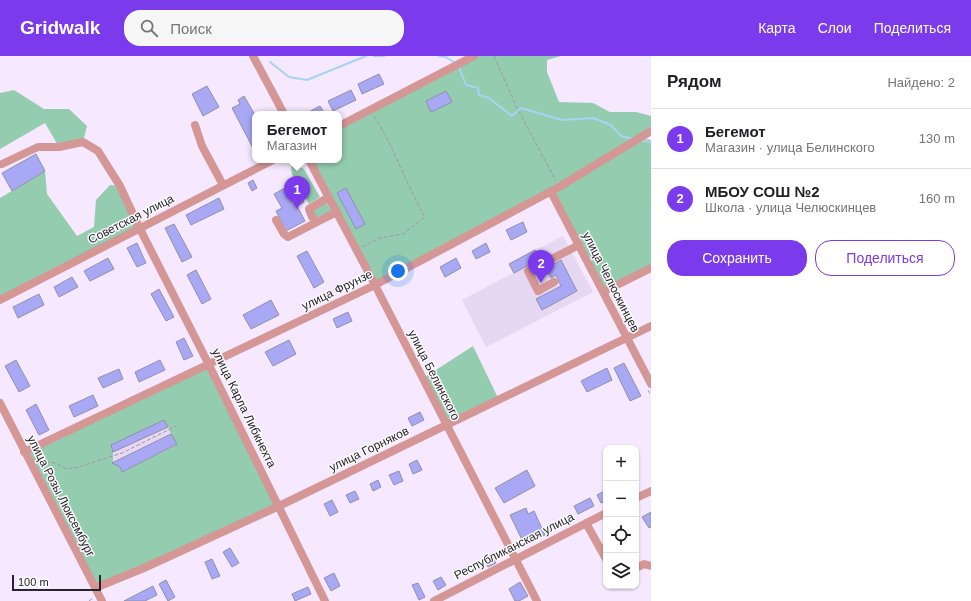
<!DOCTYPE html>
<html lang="ru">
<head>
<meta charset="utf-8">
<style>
	:root { --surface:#fff; --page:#f6f6f6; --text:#202124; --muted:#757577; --line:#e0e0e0; --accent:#7c3aed }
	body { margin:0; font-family:Arial,sans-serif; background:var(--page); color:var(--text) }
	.controls { position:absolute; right:12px; bottom:12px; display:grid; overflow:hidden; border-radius:8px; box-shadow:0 1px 3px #0004 }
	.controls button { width:36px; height:36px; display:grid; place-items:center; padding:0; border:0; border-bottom:1px solid var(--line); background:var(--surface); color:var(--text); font:20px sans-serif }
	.scale { position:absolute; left:12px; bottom:10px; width:89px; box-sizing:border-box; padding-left:4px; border:2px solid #29232d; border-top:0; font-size:11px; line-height:14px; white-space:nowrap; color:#29232d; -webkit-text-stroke:3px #fbfbfb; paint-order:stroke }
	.you { position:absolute; left:398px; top:215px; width:14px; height:14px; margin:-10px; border:3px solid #fff; border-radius:50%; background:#1a73e8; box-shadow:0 0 0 6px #1a73e833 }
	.badge { display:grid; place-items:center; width:26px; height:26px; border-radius:50%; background:var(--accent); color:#fff; font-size:13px; font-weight:700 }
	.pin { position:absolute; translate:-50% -33px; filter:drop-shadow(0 1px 2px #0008) }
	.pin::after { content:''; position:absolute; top:21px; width:14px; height:12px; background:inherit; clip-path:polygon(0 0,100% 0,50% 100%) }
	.popup { position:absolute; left:252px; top:55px; width:90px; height:52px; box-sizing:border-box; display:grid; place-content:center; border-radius:8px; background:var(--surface); filter:drop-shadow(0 1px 3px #0005); font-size:13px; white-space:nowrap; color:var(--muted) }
	.popup b { font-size:15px; color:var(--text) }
	.popup::after { content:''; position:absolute; left:50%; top:100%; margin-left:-8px; border:8px solid transparent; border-top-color:var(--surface) }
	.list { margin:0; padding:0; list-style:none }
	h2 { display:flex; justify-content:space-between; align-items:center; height:52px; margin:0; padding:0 16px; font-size:17px }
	h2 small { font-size:13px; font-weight:400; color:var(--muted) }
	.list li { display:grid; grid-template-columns:26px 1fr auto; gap:12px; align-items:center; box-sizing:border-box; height:60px; padding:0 16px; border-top:1px solid var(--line) }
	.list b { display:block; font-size:15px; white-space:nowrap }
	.list p { margin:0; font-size:13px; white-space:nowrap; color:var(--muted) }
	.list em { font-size:13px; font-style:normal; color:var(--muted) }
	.actions { display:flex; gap:8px; padding:12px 16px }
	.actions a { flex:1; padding:9px 0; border:1px solid var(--accent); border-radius:16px; text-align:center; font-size:14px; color:var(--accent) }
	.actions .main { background:var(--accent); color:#fff }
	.icon { flex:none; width:22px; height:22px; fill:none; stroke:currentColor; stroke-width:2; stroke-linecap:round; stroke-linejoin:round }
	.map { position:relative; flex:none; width:651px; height:545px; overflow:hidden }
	header { display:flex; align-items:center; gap:24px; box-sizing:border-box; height:56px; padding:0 20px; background:var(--accent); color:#fff }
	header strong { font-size:19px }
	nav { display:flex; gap:22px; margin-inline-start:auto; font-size:14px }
	.search { width:280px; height:36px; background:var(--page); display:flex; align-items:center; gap:10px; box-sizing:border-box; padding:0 14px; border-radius:16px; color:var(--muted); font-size:15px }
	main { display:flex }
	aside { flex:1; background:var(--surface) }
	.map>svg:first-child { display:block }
</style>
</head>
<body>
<header>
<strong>Gridwalk</strong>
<div class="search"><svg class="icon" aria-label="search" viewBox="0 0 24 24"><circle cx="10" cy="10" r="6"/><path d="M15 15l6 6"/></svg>Поиск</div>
<nav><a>Карта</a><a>Слои</a><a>Поделиться</a></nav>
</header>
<main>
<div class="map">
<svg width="651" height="545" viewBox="0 0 651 545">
	<rect width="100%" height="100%" fill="#f5e8ff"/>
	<path fill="#e6d7f2" d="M563 180 593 236 486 291 462 244 513 217 509 208Z
		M164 364 177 388 122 416 112 407 113 396 111 389Z"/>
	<path fill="#94ccaf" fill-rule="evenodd" d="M474 0H561L547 4V16L559 46 593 47 610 56H636L651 60V77L645 83 651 84V212L603 236 551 136 375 229 309 104H339V70Z
		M14 34 44 53H69L87 70 83 86 59 91 45 67 0 93V37Z
		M296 108 304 113 320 141 309 148 292 118 291 111Z
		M45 115 47 138 77 180 94 171 96 144 110 129 120 130 139 171 0 244V142Z
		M326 145 332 156 316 162 313 155Z
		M473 290 499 344 445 369 422 323Z
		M209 309 279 450 95 532 24 396ZM168 371 176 389 122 416 120 411 113 407V396Z"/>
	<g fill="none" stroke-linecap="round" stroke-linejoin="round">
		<path stroke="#a8d3f4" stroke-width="2" d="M374 0H384
			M439 0 446 1 455 7
			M270 6 289 21 307 24 366 0
			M459 11 466 29 478 32 479 39 489 42 512 60 521 52 562 64 593 62 611 69 621 80 634 83
			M640 84 651 86"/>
	</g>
	<path fill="#a9a8f4" stroke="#8f90ab" d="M379 18 384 28 362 38 358 28Z
		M207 30 219 51 203 60 192 38Z
		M351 34 356 44 333 55 328 45Z
		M446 35 452 46 431 56 426 45Z
		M244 40 255 59V91L253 92 232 52 240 48 238 44Z
		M320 50 325 58H305Z
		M36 98 45 115 12 135 2 117Z
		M253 124 257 132 252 135 248 127Z
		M294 127 304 146 297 150 305 165 286 175 276 155 282 152 274 138Z
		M346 132 365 168 356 173 337 137Z
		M219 142 224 153 191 169 186 159Z
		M523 166 527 176 511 184 506 174Z
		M174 168 192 201 182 206 165 172Z
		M137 187 146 207 137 211 127 192Z
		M486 187 490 196 476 203 472 195Z
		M535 194 540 203 514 217 509 208Z
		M307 195 324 226 314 232 297 200Z
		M108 202 114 213 90 225 84 215Z
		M456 202 461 212 445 221 440 211Z
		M561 204 577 235 542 254 536 243 561 230 556 219 551 222 546 212Z
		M196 214 211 243 202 248 187 219Z
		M72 221 78 231 59 241 54 231Z
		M159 233 174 261 166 265 151 238Z
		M39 238 44 249 18 262 13 251Z
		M271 244 279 259 251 273 243 259Z
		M348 256 352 265 337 272 333 263Z
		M184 282 193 300 184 304 176 286Z
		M289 284 296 298 273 310 265 296Z
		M16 304 30 330 19 336 5 310Z
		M160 304 165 314 139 326 135 316Z
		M624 307 641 340 630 345 614 312Z
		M607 312 612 324 587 336 581 325Z
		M119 313 123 323 103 332 98 322Z
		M93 339 98 350 74 361 69 350Z
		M36 348 49 374 39 379 26 354Z
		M420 356 424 364 412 370 408 362Z
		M164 364 168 371 113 396 111 389Z
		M171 378 177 388 122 416 120 411 112 407Z
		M417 404 422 414 413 418 409 408Z
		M527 414 535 430 504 447 495 432Z
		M399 415 403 425 394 429 389 419Z
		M378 424 381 431 373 435 370 428Z
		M606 434V445L601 447 597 439Z
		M355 435 359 443 350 447 346 439Z
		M590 442 594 450 578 458 574 450Z
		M332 444 338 456 330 460 324 448Z
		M526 452 528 458 534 455 545 479 524 488 510 459Z
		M651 456V471L649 472 642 461Z
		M230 492 239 507 232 511 223 496Z
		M491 498 496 507 488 511 483 503Z
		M212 503 220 520 212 523 205 506Z
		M334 517 340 530 331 535 324 522Z
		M441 521 446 529 438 534 433 525Z
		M166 524 175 541 168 545 159 528Z
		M520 526 528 540 519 545H515L509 533Z
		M418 527 425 541 419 544 412 529Z
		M153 530 157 539 145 545H124Z
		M308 531 311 538 295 545 292 538Z"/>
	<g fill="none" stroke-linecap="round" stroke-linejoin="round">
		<path stroke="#a096a8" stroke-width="1" stroke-dasharray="4 2" stroke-linecap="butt" d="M494 0 517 52 556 125
			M362 191 380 182 403 178 425 161C406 128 394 91 374 60
			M648 334 651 339
			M40 407 52 406 67 413 79 411 122 397 176 370
			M89 545 93 542"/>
		<path stroke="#d59696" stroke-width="8" d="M253 0 284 58
			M195 69 202 90 223 129
			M339 70 474 0
			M309 104 375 229 537 545
			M2 108 38 91H59L83 86 98 95 120 130 139 171 209 309 325 545
			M551 136 651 328
			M329 141 309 153 312 161 317 166 337 156
			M276 164 284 178 288 181 317 166
			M554 226 538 235 528 215 579 189
			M603 236 651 212
			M0 244 273 104
			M0 347 102 545
			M24 396 375 229 559 131 651 75
			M636 442 651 435
			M586 467 606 503
			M636 512 644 508 651 510
			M95 532 144 512 279 450 651 270
			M434 545 606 457"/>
	</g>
	<g text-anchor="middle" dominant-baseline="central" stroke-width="3" stroke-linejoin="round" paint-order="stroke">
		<g font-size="12" fill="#29232d" stroke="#fbfbfb">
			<text transform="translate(131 163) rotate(-27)">Советская улица</text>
			<text transform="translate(611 226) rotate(63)">улица Челюскинцев</text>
			<text transform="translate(337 234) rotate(-26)">улица Фрунзе</text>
			<text transform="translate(434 319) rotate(63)">улица Белинского</text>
			<text transform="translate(244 352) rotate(64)">улица Карла Либкнехта</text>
			<text transform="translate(369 393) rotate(-26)">улица Горняков</text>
			<text transform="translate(61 440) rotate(63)">улица Розы Люксембург</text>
			<text transform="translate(514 490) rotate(-27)">Республиканская улица</text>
		</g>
	</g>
</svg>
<div class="controls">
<button>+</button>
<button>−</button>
<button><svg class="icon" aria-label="locate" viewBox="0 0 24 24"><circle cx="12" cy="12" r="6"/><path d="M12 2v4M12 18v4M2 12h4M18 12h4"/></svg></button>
<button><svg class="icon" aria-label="layers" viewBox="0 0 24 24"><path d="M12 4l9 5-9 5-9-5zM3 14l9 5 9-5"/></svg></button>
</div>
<div class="scale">100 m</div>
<div class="you"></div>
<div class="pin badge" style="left:297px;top:153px">1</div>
<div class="popup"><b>Бегемот</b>Магазин</div>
<div class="pin badge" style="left:541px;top:227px">2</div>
</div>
<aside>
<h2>Рядом<small>Найдено: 2</small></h2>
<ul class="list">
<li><span class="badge">1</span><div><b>Бегемот</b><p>Магазин · улица Белинского</p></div><em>130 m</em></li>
<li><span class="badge">2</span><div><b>МБОУ СОШ №2</b><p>Школа · улица Челюскинцев</p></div><em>160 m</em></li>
</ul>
<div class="actions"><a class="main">Сохранить</a><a>Поделиться</a></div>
</aside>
</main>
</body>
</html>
